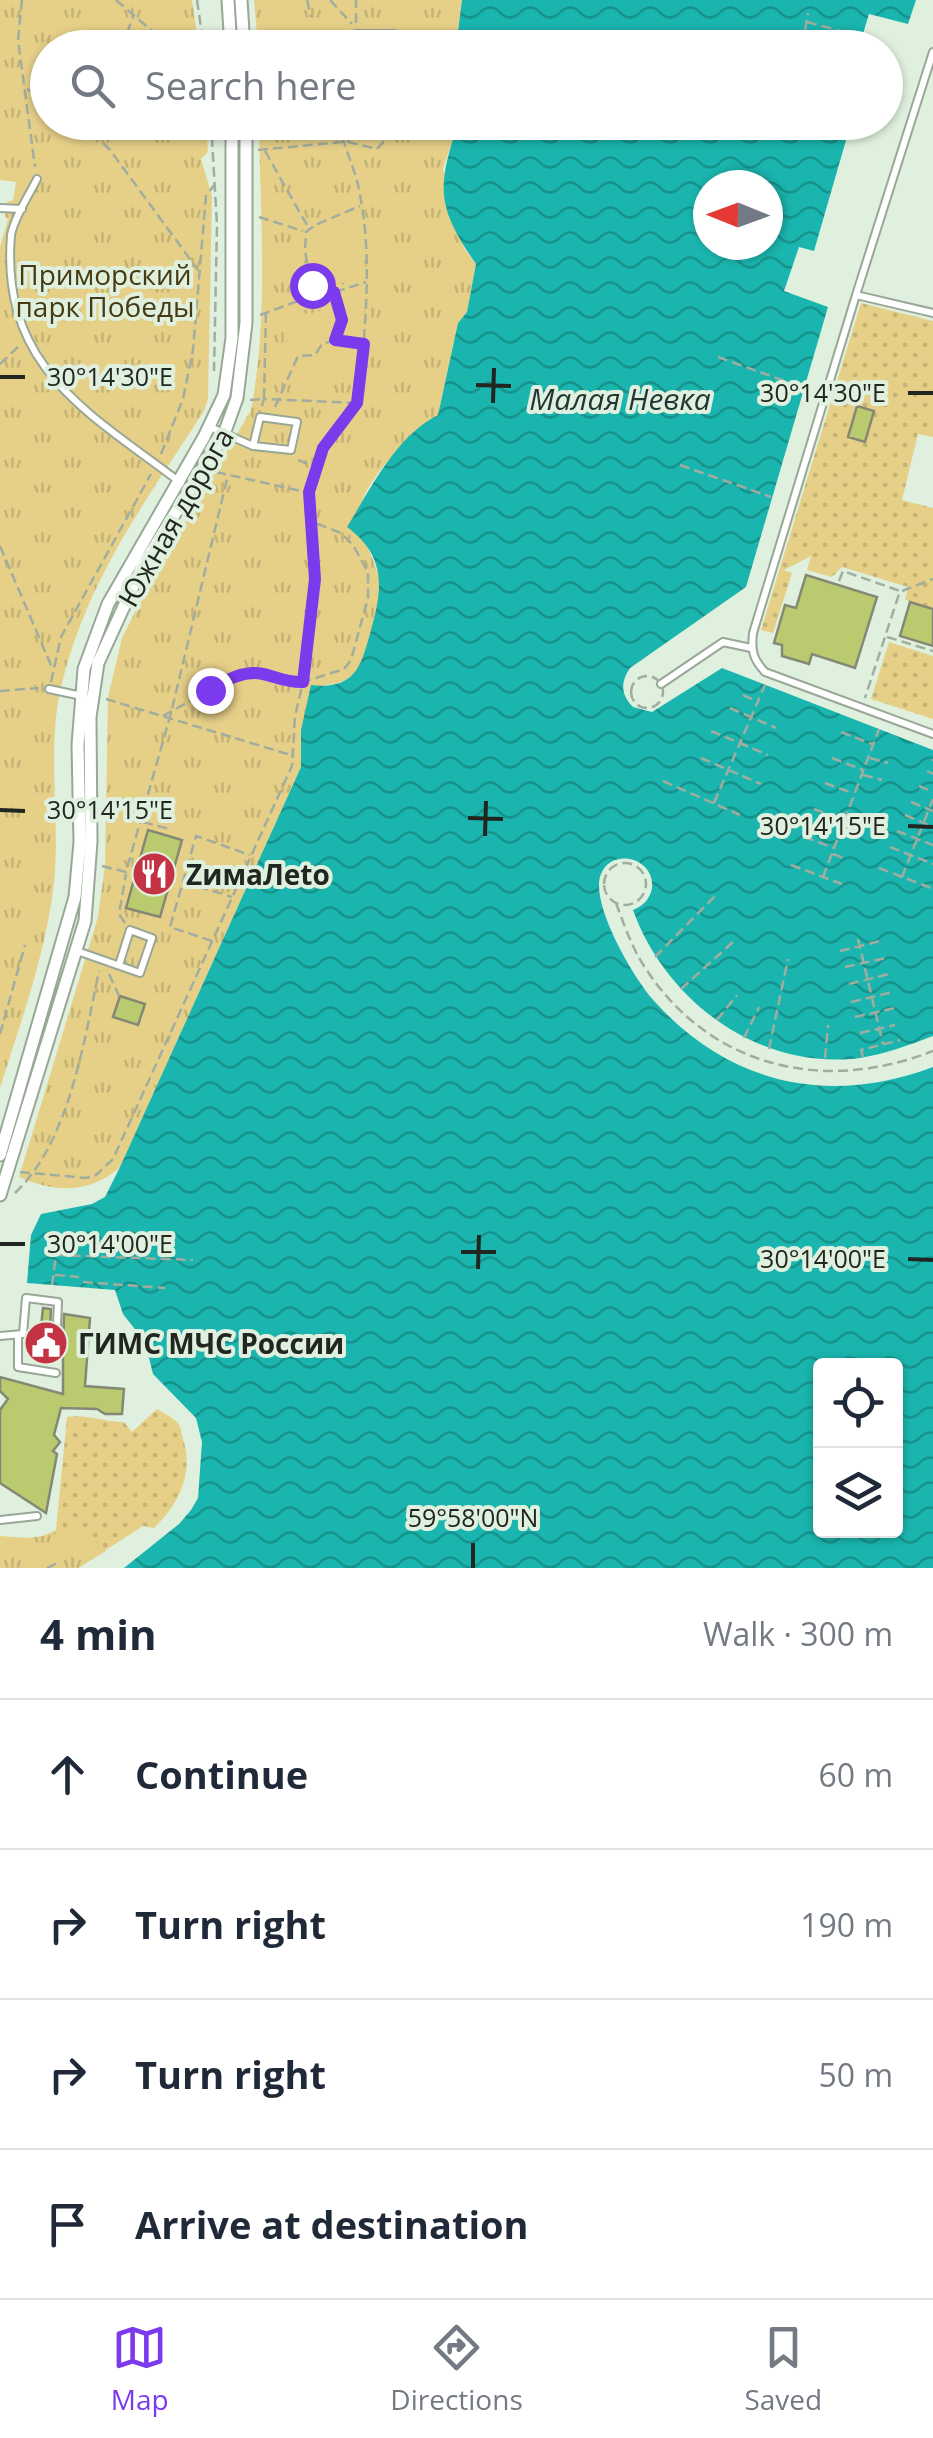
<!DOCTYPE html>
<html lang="en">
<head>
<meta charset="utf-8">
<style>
	:root { --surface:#fff; --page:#f6f6f7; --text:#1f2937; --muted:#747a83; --line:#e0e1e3; --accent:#7c3aed }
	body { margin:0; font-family:"Open Sans",sans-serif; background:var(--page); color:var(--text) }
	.controls { position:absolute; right:30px; bottom:30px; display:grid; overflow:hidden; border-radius:10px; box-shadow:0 2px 8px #0004 }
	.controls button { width:90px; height:90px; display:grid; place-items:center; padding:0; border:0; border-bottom:2px solid var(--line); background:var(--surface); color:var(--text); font:50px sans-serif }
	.compass { position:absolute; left:693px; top:170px; width:90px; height:90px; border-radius:50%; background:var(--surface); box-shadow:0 2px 8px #0004; rotate:271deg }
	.stop { position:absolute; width:30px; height:30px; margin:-22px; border:8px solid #7c3aed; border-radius:50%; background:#fff }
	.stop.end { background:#7c3aed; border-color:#fff; box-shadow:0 2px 10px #0008 }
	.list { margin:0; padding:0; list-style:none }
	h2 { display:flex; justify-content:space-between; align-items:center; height:130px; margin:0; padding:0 40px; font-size:42px }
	h2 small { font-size:32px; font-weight:400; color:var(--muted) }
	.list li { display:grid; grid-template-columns:65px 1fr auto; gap:30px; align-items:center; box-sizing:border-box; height:150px; padding:0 40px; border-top:2px solid var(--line) }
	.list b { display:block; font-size:38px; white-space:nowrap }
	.list em { font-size:32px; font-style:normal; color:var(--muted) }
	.icon { flex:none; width:55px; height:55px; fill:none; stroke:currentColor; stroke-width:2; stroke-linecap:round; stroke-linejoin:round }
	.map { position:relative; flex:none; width:933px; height:1568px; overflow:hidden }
	.search { position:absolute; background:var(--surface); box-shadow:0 2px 8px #0004; left:30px; right:30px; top:30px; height:110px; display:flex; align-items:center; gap:25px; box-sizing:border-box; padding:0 35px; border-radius:55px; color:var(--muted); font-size:38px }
	.sheet { height:730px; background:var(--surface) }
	nav { display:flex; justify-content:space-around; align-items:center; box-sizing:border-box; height:140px; border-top:2px solid var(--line); background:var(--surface); font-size:28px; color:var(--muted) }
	nav a { display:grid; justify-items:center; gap:5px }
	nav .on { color:var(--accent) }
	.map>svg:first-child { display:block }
</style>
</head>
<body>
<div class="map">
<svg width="933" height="1568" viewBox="0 0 933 1568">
	<defs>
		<pattern id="grass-dots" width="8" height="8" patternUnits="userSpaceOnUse" patternTransform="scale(2.5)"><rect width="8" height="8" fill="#e6d088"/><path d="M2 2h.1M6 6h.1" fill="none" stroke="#c5b275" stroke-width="1.8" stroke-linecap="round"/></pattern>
		<pattern id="park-tufts" width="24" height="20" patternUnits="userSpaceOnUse" patternTransform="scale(2.5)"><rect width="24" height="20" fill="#e6d088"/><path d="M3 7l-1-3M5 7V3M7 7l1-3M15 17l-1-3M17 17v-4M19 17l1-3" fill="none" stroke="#c5b275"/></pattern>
		<pattern id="water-waves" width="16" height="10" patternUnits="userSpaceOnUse" patternTransform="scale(2.5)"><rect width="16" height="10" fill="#1ab5ae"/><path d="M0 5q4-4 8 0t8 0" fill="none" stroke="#17938d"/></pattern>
	</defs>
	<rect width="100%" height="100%" fill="#e0f0de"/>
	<path fill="url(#grass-dots)" d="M861 303 933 321V437L918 434 902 500 933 508V608L905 600 908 587 842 567 832 577 807 570 811 556 784 570 792 573 773 633 761 630Z
		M889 642 933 656V719L871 699Z
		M157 1409C163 1413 174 1418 178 1423 181 1427 181 1433 183 1439 194 1473 179 1504 154 1528L143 1526 78 1568 43 1536 56 1530 67 1417C87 1414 103 1422 124 1422L132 1432Z"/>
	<path fill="url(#park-tufts)" d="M0 0H192L199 47 48 48V122L206 123 208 152 201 159 212 196 208 399 204 411C147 499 90 575 63 679 45 746 61 814 54 883 46 954 21 1021 0 1088V247L8 220 5 216 7 202 13 200 16 182 0 180Z
		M254 0H462L456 48 258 47Z
		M259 123H458L443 169 464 248 476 264 467 312 458 323 438 415C415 426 362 484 360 510 358 538 376 557 380 584 383 599 366 663 356 673 346 683 332 684 319 686L301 730V767L120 1167C90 1194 55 1193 19 1177L98 917 105 865 108 697 122 638 149 584 251 410C269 317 260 217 259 123Z
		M85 1530 106 1551 78 1568H0V1536L28 1538Z"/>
	<path fill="#e6d088" d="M353 207 359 264 339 272 342 285 361 280 355 383 286 380 288 315C306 313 327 316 335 296L331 290 314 296 305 252 307 229 314 223Z
		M377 254 382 256 383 264 364 335 367 256Z"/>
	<path fill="url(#water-waves)" fill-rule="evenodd" d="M462 0H916L908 24 869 14 859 47H456Z
		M458 123H851L814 251 799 247 784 291 828 307 746 587 630 668C620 682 621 695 633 707L652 712 722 668 933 750V1036C910 1045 884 1054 860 1058 760 1071 666 1002 633 910 643 906 650 899 652 888 655 858 612 847 601 874 589 903 635 981 656 1003 731 1085 830 1106 933 1067V1568H124L179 1524 191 1510 198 1498 202 1442 196 1418 153 1374 145 1342 123 1314 115 1290 27 1283 31 1235 41 1214 92 1204 105 1197 120 1167 301 767V730L311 685C356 690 361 666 371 630 383 588 386 556 347 527 371 488 396 436 438 415L458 323 467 312 476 264C436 206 437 188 458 123ZM768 185V245H708V185ZM820 1366H896V1530H820Z"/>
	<path fill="#baca6f" stroke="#848874" stroke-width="2.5" d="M857 406 874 411 865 442 848 437Z
		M806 575 877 597 855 668 812 654 809 664 782 656V645L774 643 785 605 796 608Z
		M910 602 933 609V646L900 636Z
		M148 830 182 840 160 917 126 908Z
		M120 996 145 1004 138 1025 113 1017Z
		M43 1308 51 1309 49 1346 55 1353 63 1347 64 1314 90 1318 85 1386 124 1389 122 1414H105L97 1409 61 1408 54 1435 60 1442 53 1451 57 1454 46 1513 0 1483V1410L8 1399 0 1391V1377L63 1394V1357L38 1355Z"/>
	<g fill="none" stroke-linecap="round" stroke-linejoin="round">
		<defs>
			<path id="service" d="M346 48 356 34H394
				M37 179C28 197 15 216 11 235 0 370 93 415 181 483
				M0 208 22 209
				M856 295 933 52
				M933 313 856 295 753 633C751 651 753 659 765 672L933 734
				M210 427 253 446 291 450 297 422 260 417 253 446
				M661 684 723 642 751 648
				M49 689 82 696
				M77 951 140 973 152 938 130 930 119 965
				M18 1335V1367L56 1373
				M0 1336 23 1334 26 1298 58 1302 56 1346
				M0 1520 37 1516"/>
			<path id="minor" d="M228 0 231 48
				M241 0 244 48
				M0 1155 75 897 80 842 78 745 84 669 108 604 204 437 224 395 232 338V122
				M0 1195 85 921 91 842 90 717 98 663 142 567 224 434 237 398 246 323V122"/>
		</defs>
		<use href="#service" stroke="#98a796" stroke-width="10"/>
		<use href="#minor" stroke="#98a796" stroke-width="15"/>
		<path stroke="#a1ad9f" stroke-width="2.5" stroke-dasharray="10 5" stroke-linecap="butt" d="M22 0 18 40 35 167
			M116 0 172 48
			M197 0 204 48
			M307 0 311 17
			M330 0 352 24
			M807 22 862 37
			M356 23V0
			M805 30 808 13
			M405 34 428 35V48
			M129 48 128 30 134 15
			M27 89 48 100
			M82 122 110 150 198 270
			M211 122 217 225 214 371
			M330 122 340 132
			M348 142 377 149 386 139 381 127
			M258 150 342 142C358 138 364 128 381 127V122
			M265 151 308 227
			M259 217 303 231
			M335 292 366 282
			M260 315 328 290
			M336 340 363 344
			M718 357 804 388
			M0 364 20 345
			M250 400 264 399 266 312
			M262 406 264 399 357 403
			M275 407 298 356 315 355 322 344 335 340 342 320 334 293 312 285 305 252 306 232 315 225 360 206
			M161 454 183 399 193 350 206 196 215 184
			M298 460 313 466
			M680 465 771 497
			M216 472 306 492
			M0 546 53 670
			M839 581 843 571 900 591 865 698
			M902 591 933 579
			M887 637 933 651
			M631 692a16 16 0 1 1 32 0a16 16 0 1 1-32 0Z
			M51 682 61 637 151 474
			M0 691 39 688
			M743 695 758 702
			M106 699 294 756
			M730 708 776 728
			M163 716 233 677 262 673 290 682H303L344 669 351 660 368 598V572L353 545 341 533 310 521
			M711 731 768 755
			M841 732 872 744
			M701 758 761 784
			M832 758 863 770
			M870 758 888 763
			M932 760H933
			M927 771 933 774
			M863 775 882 780
			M663 781 740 815
			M825 783 852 793
			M919 786 933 792
			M911 802 933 811
			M714 803 765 685
			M814 809 844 821
			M905 815 933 827
			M143 822 169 829
			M844 826 860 832
			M897 831 933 845
			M804 837 834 848
			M890 847 933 864
			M833 854 846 859
			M604 884a21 21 0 1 1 42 0a21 21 0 1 1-42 0Z
			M791 865 842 884
			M102 866 126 872 171 713 228 475
			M879 868 931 888
			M823 877 879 729
			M902 877 933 799
			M184 882 232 897
			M616 903C624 924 631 946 644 966 709 1068 824 1094 933 1051
			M125 923 119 914 126 874
			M858 939 883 1044
			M212 941 170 927 196 836 250 855
			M840 951 884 940
			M655 957 717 894
			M845 967 886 958
			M109 974 119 996
			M849 984 889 974
			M681 989 734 941
			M851 1002 893 992
			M855 1017 895 1008
			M717 1020 737 995
			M860 1033 895 1025
			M0 1034 25 945
			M744 1038 759 1007
			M769 1049 788 959
			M863 1057 861 1050 900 1040
			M825 1058 828 1025
			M20 1172 86 1178 96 1175 113 1159 292 766 295 716 303 682 315 579 309 493 323 448 354 410 360 388C365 322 373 256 359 190 355 167 343 147 339 122
			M15 1193C69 1142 84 1042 99 971
			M55 1275 79 1277
			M83 1282 165 1288
			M52 1285 56 1255 193 1260
			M47 1568 57 1563"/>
		<use href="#service" stroke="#fff" stroke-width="6"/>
		<use href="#minor" stroke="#fff" stroke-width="11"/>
	</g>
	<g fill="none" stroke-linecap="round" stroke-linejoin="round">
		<path stroke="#7c3aed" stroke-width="12" d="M210 690C227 680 243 670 263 674 277 677 288 683 303 682L315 579 309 492 323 448 357 403 364 344 335 340 342 320 334 292 312 285"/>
	</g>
	<path fill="none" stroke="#212620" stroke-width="4" d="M0 377H25M476 385 511 386M908 393H933M493 403 494 368M0 810 25 811M468 818 503 819M908 826 933 827M485 836 486 801M0 1244H25M461 1252H496M908 1259 933 1260M478 1269 479 1235M473 1568V1543"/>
	<defs>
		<symbol id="restaurant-disc" viewBox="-11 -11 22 22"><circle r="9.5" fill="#c33344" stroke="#e0f0de"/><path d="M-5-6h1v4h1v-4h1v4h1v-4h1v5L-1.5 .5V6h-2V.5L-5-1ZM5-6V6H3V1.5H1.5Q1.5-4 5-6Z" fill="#fff"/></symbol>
		<symbol id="civic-disc" viewBox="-11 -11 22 22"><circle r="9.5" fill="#c33344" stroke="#e0f0de"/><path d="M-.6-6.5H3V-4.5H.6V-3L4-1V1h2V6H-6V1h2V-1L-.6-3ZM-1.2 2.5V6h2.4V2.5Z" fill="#fff"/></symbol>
	</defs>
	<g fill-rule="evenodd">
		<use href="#restaurant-disc" x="129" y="849" width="50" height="50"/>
		<use href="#civic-disc" x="21" y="1318" width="50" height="50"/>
	</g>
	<g text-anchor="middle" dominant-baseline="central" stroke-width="8" stroke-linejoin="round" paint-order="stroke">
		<g font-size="28" fill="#463a12" stroke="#e0f0de">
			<text x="105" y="274">Приморский<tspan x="105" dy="32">парк Победы</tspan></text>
		</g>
		<g font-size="28" fill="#212620" stroke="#e0f0de">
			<text transform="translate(175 517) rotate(-60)">Южная дорога</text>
		</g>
		<g font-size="28" font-weight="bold" fill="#212620" stroke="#e0f0de" text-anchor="start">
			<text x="186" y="874">ZимаЛеtо</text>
			<text x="78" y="1343">ГИМС МЧС России</text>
		</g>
		<g font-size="30" font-style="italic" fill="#1f3634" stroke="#e0f0de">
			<text x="620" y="398">Малая Невка</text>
		</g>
	</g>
	<g font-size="25" text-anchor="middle" fill="#212620" stroke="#e0f0de" stroke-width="8" stroke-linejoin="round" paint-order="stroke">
		<text x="110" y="386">30°14'30"E</text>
		<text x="823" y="402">30°14'30"E</text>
		<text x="110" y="819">30°14'15"E</text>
		<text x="823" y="835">30°14'15"E</text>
		<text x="110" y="1253">30°14'00"E</text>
		<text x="823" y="1268">30°14'00"E</text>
		<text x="473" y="1527">59°58'00"N</text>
	</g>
</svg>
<div class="controls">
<button><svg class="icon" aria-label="locate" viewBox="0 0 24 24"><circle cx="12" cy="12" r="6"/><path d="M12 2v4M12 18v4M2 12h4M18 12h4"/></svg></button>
<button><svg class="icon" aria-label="layers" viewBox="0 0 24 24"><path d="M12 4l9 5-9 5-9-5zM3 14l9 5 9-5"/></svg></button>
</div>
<svg class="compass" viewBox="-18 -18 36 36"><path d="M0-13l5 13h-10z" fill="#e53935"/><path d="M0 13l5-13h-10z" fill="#747a83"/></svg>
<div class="stop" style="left:312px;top:285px"></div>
<div class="stop end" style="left:210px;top:690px"></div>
<div class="search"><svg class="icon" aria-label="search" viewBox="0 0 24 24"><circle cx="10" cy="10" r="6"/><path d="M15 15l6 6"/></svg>Search here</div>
</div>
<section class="sheet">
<h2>4 min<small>Walk · 300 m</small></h2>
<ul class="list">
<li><svg class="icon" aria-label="ahead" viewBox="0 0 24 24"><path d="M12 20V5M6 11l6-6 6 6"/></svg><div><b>Continue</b></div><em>60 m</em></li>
<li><svg class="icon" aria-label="right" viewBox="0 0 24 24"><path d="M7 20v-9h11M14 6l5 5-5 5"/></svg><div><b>Turn right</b></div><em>190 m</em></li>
<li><svg class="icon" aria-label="right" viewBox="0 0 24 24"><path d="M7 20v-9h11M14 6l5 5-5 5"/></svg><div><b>Turn right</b></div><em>50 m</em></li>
<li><svg class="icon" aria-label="arrive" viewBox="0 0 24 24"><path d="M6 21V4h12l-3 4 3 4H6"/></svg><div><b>Arrive at destination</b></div></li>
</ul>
</section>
<nav>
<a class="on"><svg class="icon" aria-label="map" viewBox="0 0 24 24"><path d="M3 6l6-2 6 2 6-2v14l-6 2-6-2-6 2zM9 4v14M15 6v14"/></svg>Map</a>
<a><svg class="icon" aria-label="directions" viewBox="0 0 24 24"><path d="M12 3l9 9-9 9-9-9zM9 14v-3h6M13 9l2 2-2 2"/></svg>Directions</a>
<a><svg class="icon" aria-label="saved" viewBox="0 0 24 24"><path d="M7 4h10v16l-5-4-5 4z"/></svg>Saved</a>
</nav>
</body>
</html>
